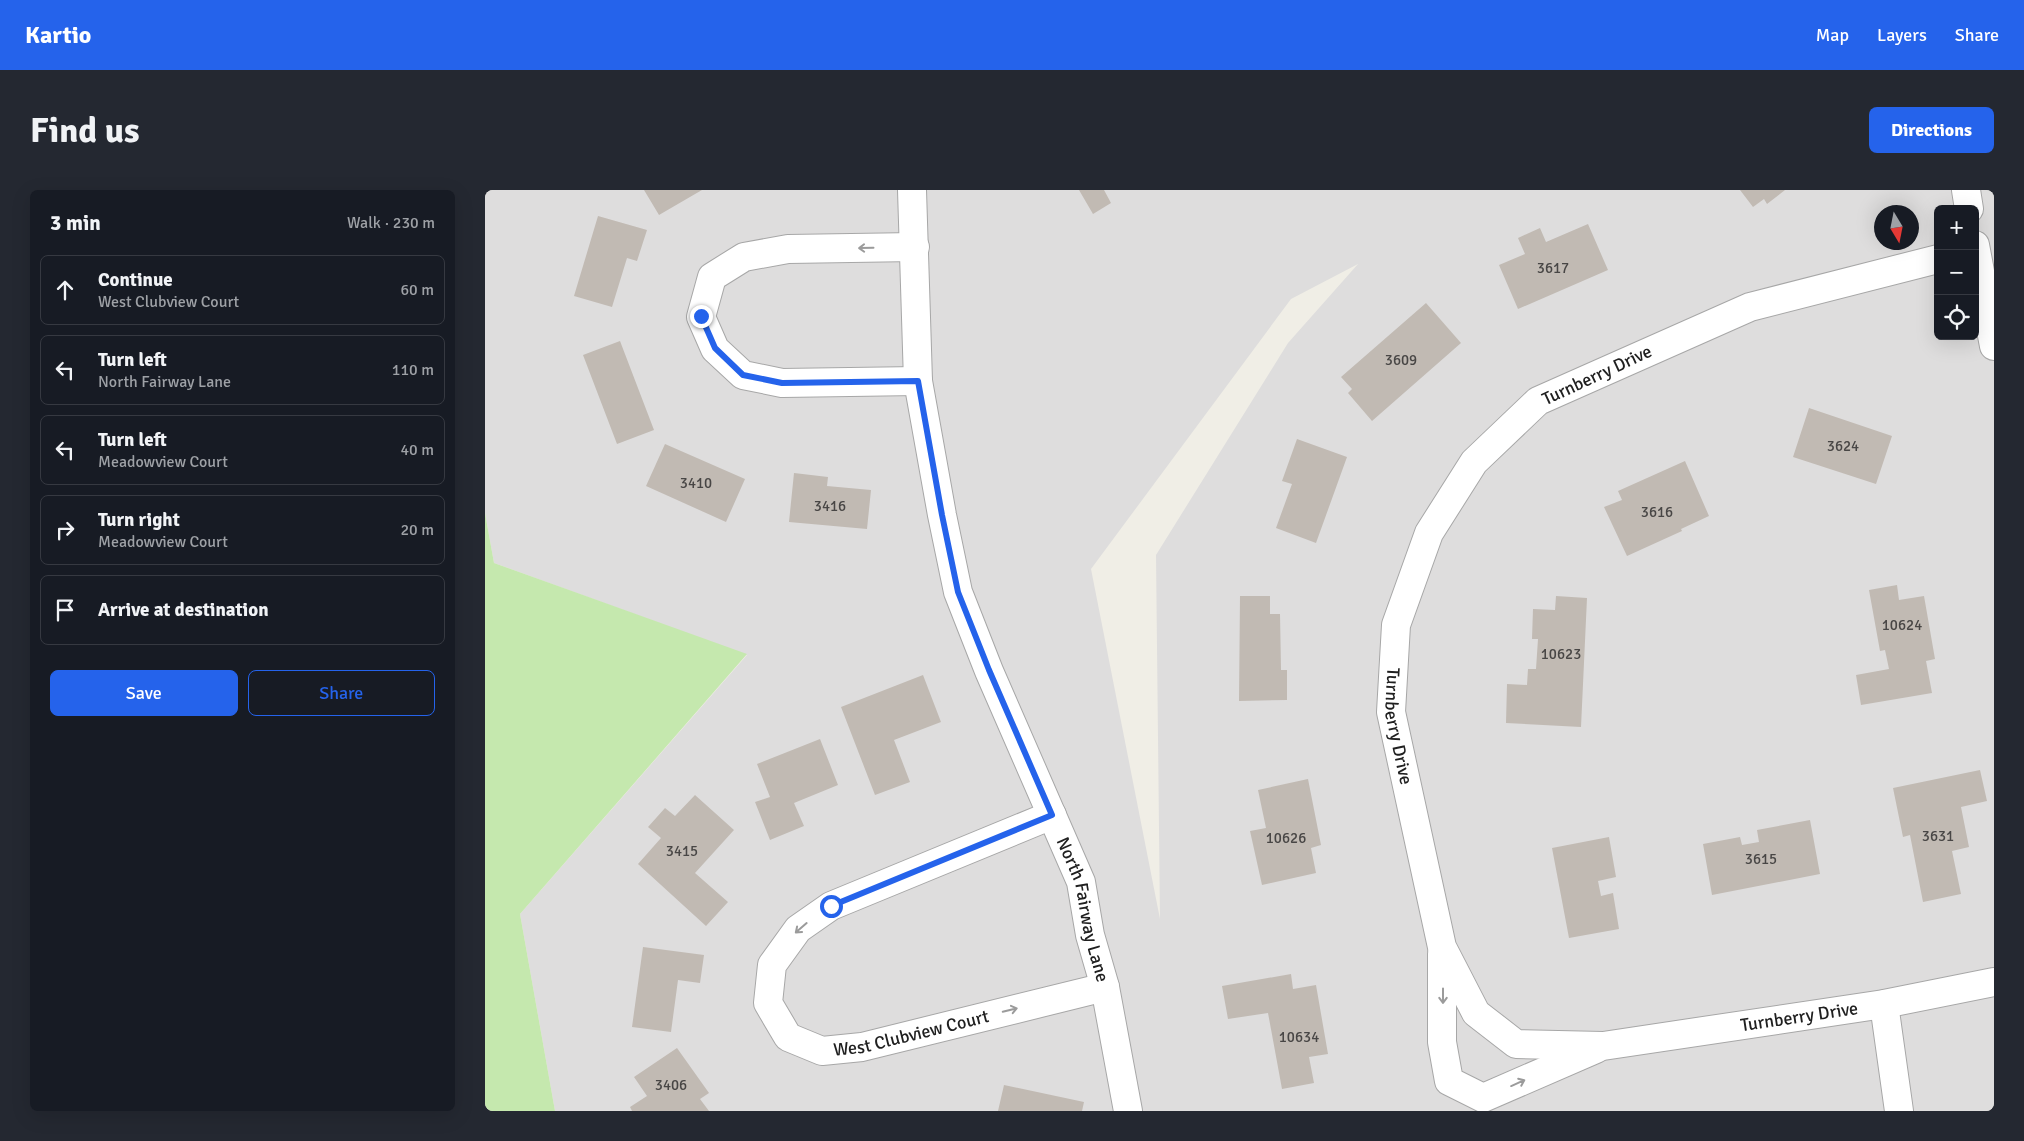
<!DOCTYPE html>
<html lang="en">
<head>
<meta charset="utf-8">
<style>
	:root { --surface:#171b24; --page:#242831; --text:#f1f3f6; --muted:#9ea1a6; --line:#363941; --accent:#2563eb }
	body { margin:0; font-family:Signika,sans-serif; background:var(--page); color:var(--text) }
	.controls { position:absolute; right:15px; top:15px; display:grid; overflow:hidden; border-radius:8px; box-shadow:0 5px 20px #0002 }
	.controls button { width:45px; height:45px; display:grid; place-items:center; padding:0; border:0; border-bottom:1px solid var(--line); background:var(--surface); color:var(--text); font:25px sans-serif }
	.compass { position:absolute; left:1389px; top:15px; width:45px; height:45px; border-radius:50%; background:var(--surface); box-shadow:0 5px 20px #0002; rotate:170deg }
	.stop { position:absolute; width:15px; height:15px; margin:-11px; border:4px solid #2563eb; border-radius:50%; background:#fff }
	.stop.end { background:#2563eb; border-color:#fff; box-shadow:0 1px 5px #0008 }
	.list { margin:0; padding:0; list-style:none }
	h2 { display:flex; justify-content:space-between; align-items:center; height:65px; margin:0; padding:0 20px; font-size:21px }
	h2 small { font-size:16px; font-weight:400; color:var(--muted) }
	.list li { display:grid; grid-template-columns:32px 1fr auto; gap:15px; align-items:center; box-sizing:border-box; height:70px; margin:0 10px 10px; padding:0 10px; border:1px solid var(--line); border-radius:8px }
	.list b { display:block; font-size:19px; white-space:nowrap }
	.list p { margin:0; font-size:16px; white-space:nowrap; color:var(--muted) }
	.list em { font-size:16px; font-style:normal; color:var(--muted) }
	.actions { display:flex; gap:10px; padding:15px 20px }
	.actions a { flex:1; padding:11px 0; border:1px solid var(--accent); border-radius:8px; text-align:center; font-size:18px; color:var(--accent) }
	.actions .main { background:var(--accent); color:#fff }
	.icon { flex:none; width:28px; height:28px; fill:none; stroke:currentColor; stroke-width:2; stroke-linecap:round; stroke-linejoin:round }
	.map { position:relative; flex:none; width:1509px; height:921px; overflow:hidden; border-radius:8px }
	header { display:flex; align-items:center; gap:30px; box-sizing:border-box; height:70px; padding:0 25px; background:var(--accent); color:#fff }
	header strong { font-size:24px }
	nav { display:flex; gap:28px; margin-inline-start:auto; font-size:18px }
	.intro { display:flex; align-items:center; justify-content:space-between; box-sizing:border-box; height:120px; padding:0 30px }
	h1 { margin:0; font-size:35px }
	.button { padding:12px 22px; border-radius:8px; background:var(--accent); color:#fff; font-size:18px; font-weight:700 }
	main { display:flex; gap:30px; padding:0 30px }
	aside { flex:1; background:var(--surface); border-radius:8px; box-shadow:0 5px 20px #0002 }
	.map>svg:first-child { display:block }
</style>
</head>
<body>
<header>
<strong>Kartio</strong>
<nav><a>Map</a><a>Layers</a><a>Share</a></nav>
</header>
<div class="intro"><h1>Find us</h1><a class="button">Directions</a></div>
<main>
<aside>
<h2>3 min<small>Walk · 230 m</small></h2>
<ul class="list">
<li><svg class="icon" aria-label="ahead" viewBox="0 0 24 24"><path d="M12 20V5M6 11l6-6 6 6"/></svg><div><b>Continue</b><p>West Clubview Court</p></div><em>60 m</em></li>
<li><svg class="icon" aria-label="left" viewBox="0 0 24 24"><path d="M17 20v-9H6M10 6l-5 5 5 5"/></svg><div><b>Turn left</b><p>North Fairway Lane</p></div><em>110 m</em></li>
<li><svg class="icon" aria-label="left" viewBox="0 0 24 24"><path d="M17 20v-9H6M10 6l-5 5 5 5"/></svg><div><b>Turn left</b><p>Meadowview Court</p></div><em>40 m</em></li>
<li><svg class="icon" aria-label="right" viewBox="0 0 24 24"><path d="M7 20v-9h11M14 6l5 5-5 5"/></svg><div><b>Turn right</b><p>Meadowview Court</p></div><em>20 m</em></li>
<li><svg class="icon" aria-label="arrive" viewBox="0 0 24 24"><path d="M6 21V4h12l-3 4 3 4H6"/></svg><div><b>Arrive at destination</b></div></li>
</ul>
<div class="actions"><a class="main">Save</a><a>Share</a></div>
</aside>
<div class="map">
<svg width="1509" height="921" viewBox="0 0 1509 921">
	<rect width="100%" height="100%" fill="#f0eee6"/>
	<path fill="#dedddd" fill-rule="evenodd" d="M0 0H1509V921H70L35 724 262 465 9 373 0 323ZM1453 19H1490V146H1453ZM1396 22H1426V52H1396ZM873 74 803 153 671 365 675 729 606 379 806 109Z"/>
	<path fill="#c5e8ae" d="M0 323 9 373 262 464 35 724 70 921H0Z"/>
	<path fill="#c1bab3" d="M159 0H217L174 25Z
		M594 0H619L626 13 608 24Z
		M1255 0H1300L1282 14 1279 9 1268 17Z
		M113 26 162 40 152 71 142 68 127 117 89 106Z
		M1103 34 1123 80 1033 119 1014 75 1040 64 1033 48 1055 38 1061 52Z
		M941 113 976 153 887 231 863 203 867 199 856 187Z
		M135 151 169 240 132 254 98 165Z
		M1324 218 1407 246 1391 294 1308 267Z
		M812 249 862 267 831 353 791 338 807 294 797 291Z
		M180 254 260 289 241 332 161 296Z
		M1200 271 1224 326 1196 339 1197 341 1142 366 1119 317 1137 310 1133 301Z
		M309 283 343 287 342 296 386 300 382 339 304 332Z
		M1412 395 1414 410 1439 406 1450 469 1441 471 1447 503 1376 515 1371 485 1404 479 1400 460 1395 461 1384 400Z
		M755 406H785V424H795L796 480H802V510L754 511Z
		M1071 406 1102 408 1096 537 1021 533 1022 494 1042 495 1043 479H1051L1053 449H1047L1048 419 1070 420Z
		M438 485 456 532 409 550 425 592 390 605 356 517Z
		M335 549 353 595 309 613 319 636 285 650 270 612 285 607 272 574Z
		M1495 580 1502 611 1476 617 1484 657 1467 661 1476 704 1438 712 1425 645 1418 647 1408 598Z
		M823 589 836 655 826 658 831 683 777 695 765 641 781 638 773 600Z
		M210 605 249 640 210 683 243 712 221 736 153 674 176 648 163 637 180 618 190 626Z
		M1325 630 1335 684 1227 705 1218 654 1255 647 1257 655 1274 652 1272 640Z
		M1124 647 1131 687 1113 691 1116 706 1128 703 1134 739 1084 748 1067 658Z
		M158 757 219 765 215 793 193 790 186 842 147 837Z
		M806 784 808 799 831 795 843 864 824 867 829 893 797 899 783 823 743 829 737 796Z
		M192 858 224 903 215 909 224 921H147L145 917 162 906 149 887Z
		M519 895 599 912 597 921H513Z"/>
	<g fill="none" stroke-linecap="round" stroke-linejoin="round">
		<defs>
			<g id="minor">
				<path id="s1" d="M427 0 433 191 457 325 473 402 504 481 596 692 605 745 620 797 643 921"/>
				<path d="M1481 0 1484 19"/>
				<path d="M1490 55 1509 156"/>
				<path d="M430 57 303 59 259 67 227 87 216 127 230 159 258 185 297 193 433 191"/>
				<path id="s2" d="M1453 69 1265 117 1053 211 989 272 944 343 911 435 906 522 957 757 991 823 1031 854 1118 856 1399 814 1509 792"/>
				<path id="s3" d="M567 625 346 716 313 739 287 775 283 813 303 847 337 861 377 857 620 797"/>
				<path d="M957 764V852L964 891 998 908 1111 859"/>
				<path d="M1399 814 1414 921"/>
			</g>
		</defs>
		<use href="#minor" stroke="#a7a7a7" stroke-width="30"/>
		<use href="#minor" stroke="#fff" stroke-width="28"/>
	</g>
	<defs><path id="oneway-shaft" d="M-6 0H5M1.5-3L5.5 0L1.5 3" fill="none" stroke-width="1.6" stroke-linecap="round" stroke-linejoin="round" transform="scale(1.25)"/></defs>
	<g stroke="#9b9b9b">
		<use href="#oneway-shaft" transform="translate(381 58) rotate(179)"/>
		<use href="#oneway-shaft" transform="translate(316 738) rotate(139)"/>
		<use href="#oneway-shaft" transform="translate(958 806) rotate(90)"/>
		<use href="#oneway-shaft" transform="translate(525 820) rotate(-14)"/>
		<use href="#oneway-shaft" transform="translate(1033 893) rotate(-24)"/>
	</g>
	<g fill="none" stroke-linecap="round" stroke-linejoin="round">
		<path stroke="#2563eb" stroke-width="6" d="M216 126 230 158 258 185 297 193 433 191 457 325 473 402 504 480 567 625 346 716"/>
	</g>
	<g text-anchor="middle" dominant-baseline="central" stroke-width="4" stroke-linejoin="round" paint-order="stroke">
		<g font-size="15" fill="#484645">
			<text x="1068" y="78">3617</text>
			<text x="916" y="170">3609</text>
			<text x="1358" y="256">3624</text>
			<text x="211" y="293">3410</text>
			<text x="345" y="316">3416</text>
			<text x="1172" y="322">3616</text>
			<text x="1417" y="435">10624</text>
			<text x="1076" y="464">10623</text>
			<text x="1453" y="646">3631</text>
			<text x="801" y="648">10626</text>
			<text x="197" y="661">3415</text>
			<text x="1276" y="669">3615</text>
			<text x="814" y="847">10634</text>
			<text x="186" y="895">3406</text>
		</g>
		<g font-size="18" fill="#202020" stroke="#fff">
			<text transform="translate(1112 185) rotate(-25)">Turnberry Drive</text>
			<text stroke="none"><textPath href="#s2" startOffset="798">Turnberry Drive</textPath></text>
			<text stroke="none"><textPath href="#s1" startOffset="748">North Fairway Lane</textPath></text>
			<text stroke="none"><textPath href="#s2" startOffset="1434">Turnberry Drive</textPath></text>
			<text stroke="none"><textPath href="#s3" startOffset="529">West Clubview Court</textPath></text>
		</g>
	</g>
</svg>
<div class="controls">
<button>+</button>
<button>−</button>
<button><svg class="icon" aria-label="locate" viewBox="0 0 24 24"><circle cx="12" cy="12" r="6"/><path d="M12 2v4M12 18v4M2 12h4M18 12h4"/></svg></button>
</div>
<svg class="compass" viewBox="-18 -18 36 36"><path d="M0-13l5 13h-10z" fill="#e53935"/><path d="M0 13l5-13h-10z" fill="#9ea1a6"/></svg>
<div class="stop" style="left:346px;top:716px"></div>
<div class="stop end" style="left:216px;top:126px"></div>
</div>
</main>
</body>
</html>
